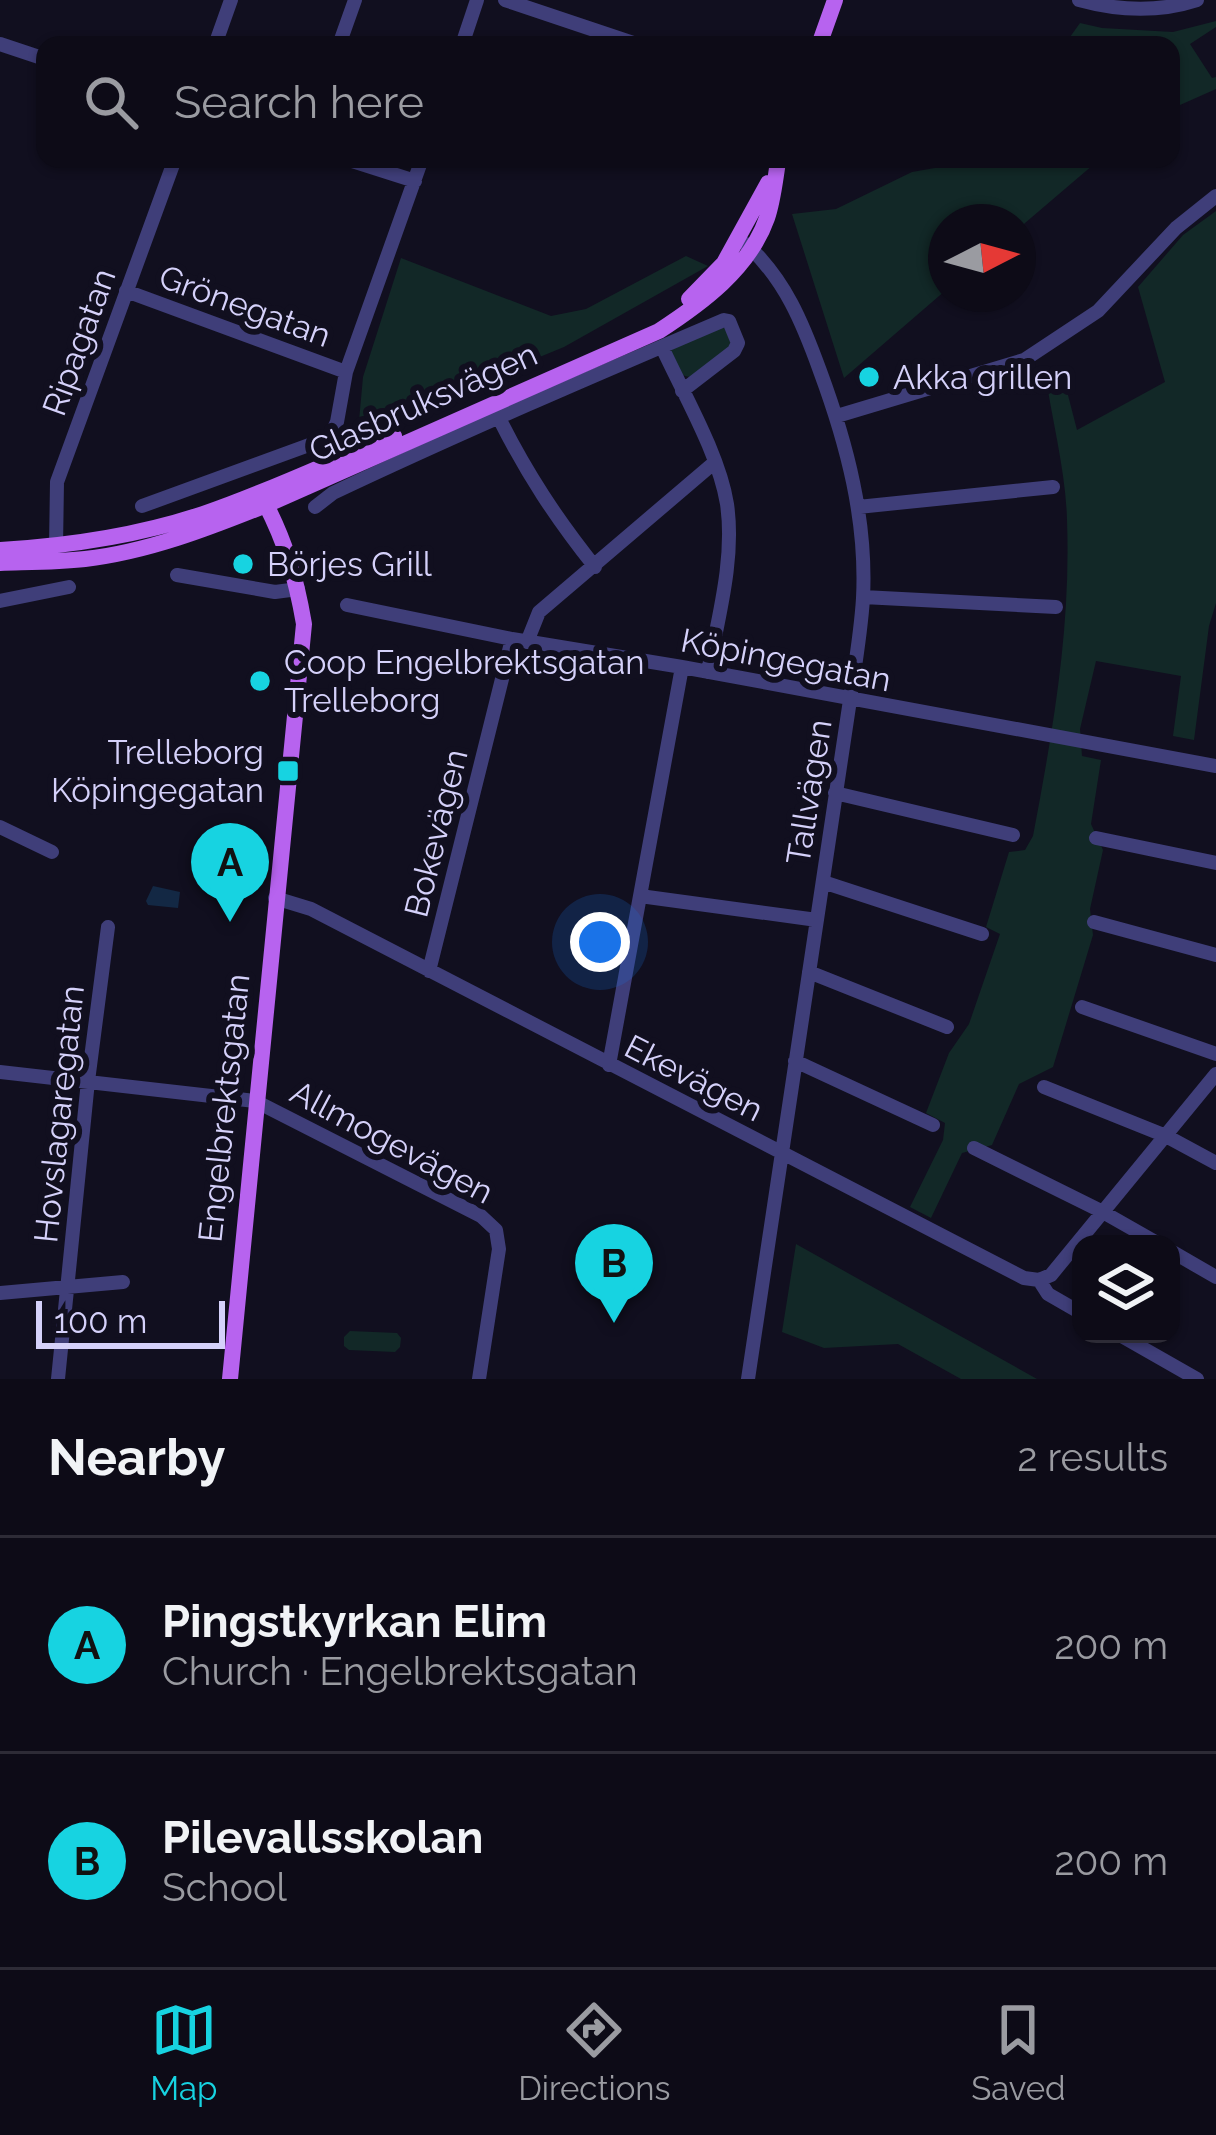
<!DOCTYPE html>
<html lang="en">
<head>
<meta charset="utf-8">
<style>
	:root { --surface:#0d0b17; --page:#161420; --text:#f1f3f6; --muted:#9a9ba1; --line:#2d2b36; --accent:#17d3e1 }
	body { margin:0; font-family:Raleway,sans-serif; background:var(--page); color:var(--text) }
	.controls { position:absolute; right:36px; bottom:36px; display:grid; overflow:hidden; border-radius:24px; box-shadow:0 3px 9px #0004 }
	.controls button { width:108px; height:108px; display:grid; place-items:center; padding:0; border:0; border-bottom:3px solid var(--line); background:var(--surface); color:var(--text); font:60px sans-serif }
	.compass { position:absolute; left:928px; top:204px; width:108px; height:108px; border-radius:50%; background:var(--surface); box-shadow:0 3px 9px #0004; rotate:84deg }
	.scale { position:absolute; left:36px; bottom:30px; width:189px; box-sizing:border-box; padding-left:12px; border:6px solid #d5d1fa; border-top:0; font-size:33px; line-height:42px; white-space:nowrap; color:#d5d1fa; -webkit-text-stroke:9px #110f1f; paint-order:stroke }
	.you { position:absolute; left:600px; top:942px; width:42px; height:42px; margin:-30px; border:9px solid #fff; border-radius:50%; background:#1a73e8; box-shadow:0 0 0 18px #1a73e833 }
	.badge { display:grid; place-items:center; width:78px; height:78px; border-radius:50%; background:var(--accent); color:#111; font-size:39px; font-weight:700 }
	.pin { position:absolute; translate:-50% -99px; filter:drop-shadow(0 3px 6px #0008) }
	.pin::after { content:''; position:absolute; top:63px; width:42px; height:36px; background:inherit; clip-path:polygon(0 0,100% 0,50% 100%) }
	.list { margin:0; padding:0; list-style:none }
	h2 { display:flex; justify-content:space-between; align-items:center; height:156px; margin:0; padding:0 48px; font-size:51px }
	h2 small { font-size:39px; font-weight:400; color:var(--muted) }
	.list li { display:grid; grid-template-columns:78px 1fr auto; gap:36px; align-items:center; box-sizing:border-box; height:216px; padding:0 48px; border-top:3px solid var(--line) }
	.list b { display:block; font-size:45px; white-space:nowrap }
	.list p { margin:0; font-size:39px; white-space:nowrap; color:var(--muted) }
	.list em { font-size:39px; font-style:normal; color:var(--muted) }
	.icon { flex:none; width:66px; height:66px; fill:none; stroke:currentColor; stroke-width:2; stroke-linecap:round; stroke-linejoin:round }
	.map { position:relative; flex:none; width:1216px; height:1379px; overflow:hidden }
	.search { position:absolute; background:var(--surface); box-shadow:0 3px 9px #0004; left:36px; right:36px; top:36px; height:132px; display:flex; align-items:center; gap:30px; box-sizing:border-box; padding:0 42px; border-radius:24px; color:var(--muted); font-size:45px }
	.sheet { height:588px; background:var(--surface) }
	nav { display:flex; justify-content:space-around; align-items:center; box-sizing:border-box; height:168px; border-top:3px solid var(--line); background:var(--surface); font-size:33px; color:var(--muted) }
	nav a { display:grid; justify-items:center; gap:6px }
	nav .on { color:var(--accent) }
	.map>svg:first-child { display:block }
</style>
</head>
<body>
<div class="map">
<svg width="1216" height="1379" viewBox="0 0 1216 1379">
	<rect width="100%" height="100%" fill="#110f1f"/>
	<path fill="#122827" d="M1216 21V27L1190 44 1212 78 1216 77V89L1171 109V45H1073L1070 37 1080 23 1102 28 1173 32Z
		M960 159H1100L1018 229V222H946V290L844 378 792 214 836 209 912 172 946 166Z
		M1216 211V603L1209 626 1194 740 1173 736 1181 676 1096 661 1080 729 1082 756 1101 760 1091 824 1103 850 1090 909 1093 935 1053 1067 1019 1084 992 1145 962 1153 931 1218 910 1207 943 1140 945 1123 926 1113 949 1053 969 1024 1000 934 986 927 1009 852 1025 850 1033 836C1053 730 1071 628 1067 520 1066 473 1052 420 1045 372L1061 368 1077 430 1165 382 1138 287 1183 235Z
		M686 256 708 266 564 347 358 432 363 377 401 258 551 316 586 309Z
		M720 327 725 328 732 346 691 377C677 377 673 362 671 350Z
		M796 1244 1037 1379H961L898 1344 824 1348 782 1332Z
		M350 1331 397 1333 401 1338 400 1347 395 1352 349 1350 344 1346V1337Z"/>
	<path fill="#132844" d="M153 886 180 892 178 908 148 905 146 901Z"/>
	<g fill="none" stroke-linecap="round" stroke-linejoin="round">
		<path stroke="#3f3e79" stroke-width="14" d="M505 0 639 45
			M1079 0C1119 11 1157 13 1197 0
			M0 44 45 59
			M215 45 231 0
			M339 45 355 0
			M462 45 477 0
			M346 159 415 181
			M746 244C785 279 803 324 820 371 847 444 867 520 863 598 861 632 855 666 850 700L748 1379
			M126 291 346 372
			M662 347C683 393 719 454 727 504 735 559 718 618 708 672
			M837 416 1024 360 1098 311 1176 228 1216 196
			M499 418C527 474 556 518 595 567
			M142 506 320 441 332 433 337 422 346 372 422 159
			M315 507 333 493C462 432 593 376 724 320L729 321 738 343 734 351 682 391
			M858 507 1053 487
			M56 547 57 482 175 159
			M177 575 275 592 298 589
			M863 597 1056 607
			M0 601 69 587
			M347 605 512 639 682 667 1216 766
			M527 642 539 612 715 462
			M835 793 1013 835
			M0 827 52 852
			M1096 838 1216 863
			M823 882 982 934
			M640 896 817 920
			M275 898 311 909 1024 1278 1039 1280 1048 1294 1081 1313
			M1094 922 1216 955
			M429 971 512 639
			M809 972 947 1027
			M1082 1007 1216 1054
			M795 1061 933 1125
			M609 1065 682 667
			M0 1072 255 1101 481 1216 496 1230 499 1249 479 1379
			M1044 1087 1166 1136 1216 1163
			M974 1148 1101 1211 1159 1244
			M1171 1251 1216 1277
			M1039 1280 1051 1275 1216 1074
			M0 1293 123 1282
			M1118 1334 1197 1379
			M58 1379 88 1081 108 927"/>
		<path stroke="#b763ef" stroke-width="16" d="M819 45 835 0
			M689 299 724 263 768 183
			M0 550C69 546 137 536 203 514 268 492 330 462 394 436
			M0 563C28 562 57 562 85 559 147 552 209 528 266 505L659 331C702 303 749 269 767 218 773 201 775 180 778 162
			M230 1379 304 624C296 577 285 540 262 497"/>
	</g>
	<g fill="#17d3e1" stroke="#110f1f" stroke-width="4.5">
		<circle cx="869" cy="377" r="12"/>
		<circle cx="243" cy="564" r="12"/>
		<circle cx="260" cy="681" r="12"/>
		<rect x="276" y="759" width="24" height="24" rx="6"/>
	</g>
	<g text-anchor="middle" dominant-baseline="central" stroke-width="12" stroke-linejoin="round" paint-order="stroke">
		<g font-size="33" fill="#d5d1fa" stroke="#110f1f">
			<text transform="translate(245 306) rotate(20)">Grönegatan</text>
			<text transform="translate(79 342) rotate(-70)">Ripagatan</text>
			<text transform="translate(423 402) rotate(-24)">Glasbruksvägen</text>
			<text transform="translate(786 660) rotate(11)">Köpingegatan</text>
			<text transform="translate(809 792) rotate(-81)">Tallvägen</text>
			<text transform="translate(436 833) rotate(-76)">Bokevägen</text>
			<text transform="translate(694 1078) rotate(27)">Ekevägen</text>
			<text transform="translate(224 1108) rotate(-84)">Engelbrektsgatan</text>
			<text transform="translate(59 1114) rotate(-84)">Hovslagaregatan</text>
			<text transform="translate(392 1142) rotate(28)">Allmogevägen</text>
		</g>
		<g font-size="33" fill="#d5d1fa" stroke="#110f1f" text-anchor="start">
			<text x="893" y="377">Akka grillen</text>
			<text x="267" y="564">Börjes Grill</text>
			<text x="284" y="662">Coop Engelbrektsgatan<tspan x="284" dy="38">Trelleborg</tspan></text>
			<text x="264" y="752" text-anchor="end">Trelleborg<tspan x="264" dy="38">Köpingegatan</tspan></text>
		</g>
	</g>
</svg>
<div class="controls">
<button><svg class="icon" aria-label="layers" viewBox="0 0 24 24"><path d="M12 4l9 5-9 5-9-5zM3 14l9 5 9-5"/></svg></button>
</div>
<svg class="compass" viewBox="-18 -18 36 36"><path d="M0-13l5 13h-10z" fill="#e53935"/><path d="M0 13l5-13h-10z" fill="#9a9ba1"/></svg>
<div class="scale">100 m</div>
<div class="you"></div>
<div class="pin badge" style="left:230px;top:922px">A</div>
<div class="pin badge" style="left:614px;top:1323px">B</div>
<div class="search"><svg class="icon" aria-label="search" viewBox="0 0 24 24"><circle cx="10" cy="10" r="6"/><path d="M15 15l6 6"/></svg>Search here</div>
</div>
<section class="sheet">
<h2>Nearby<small>2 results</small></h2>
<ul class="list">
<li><span class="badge">A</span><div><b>Pingstkyrkan Elim</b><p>Church · Engelbrektsgatan</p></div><em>200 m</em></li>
<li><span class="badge">B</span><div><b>Pilevallsskolan</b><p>School</p></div><em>200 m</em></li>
</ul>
</section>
<nav>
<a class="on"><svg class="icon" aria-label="map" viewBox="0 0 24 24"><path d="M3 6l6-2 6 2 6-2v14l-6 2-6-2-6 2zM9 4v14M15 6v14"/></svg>Map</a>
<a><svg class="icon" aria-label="directions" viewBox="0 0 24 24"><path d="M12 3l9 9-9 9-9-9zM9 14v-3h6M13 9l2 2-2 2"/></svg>Directions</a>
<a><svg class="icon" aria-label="saved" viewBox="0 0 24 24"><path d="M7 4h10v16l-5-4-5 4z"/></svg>Saved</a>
</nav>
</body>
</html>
